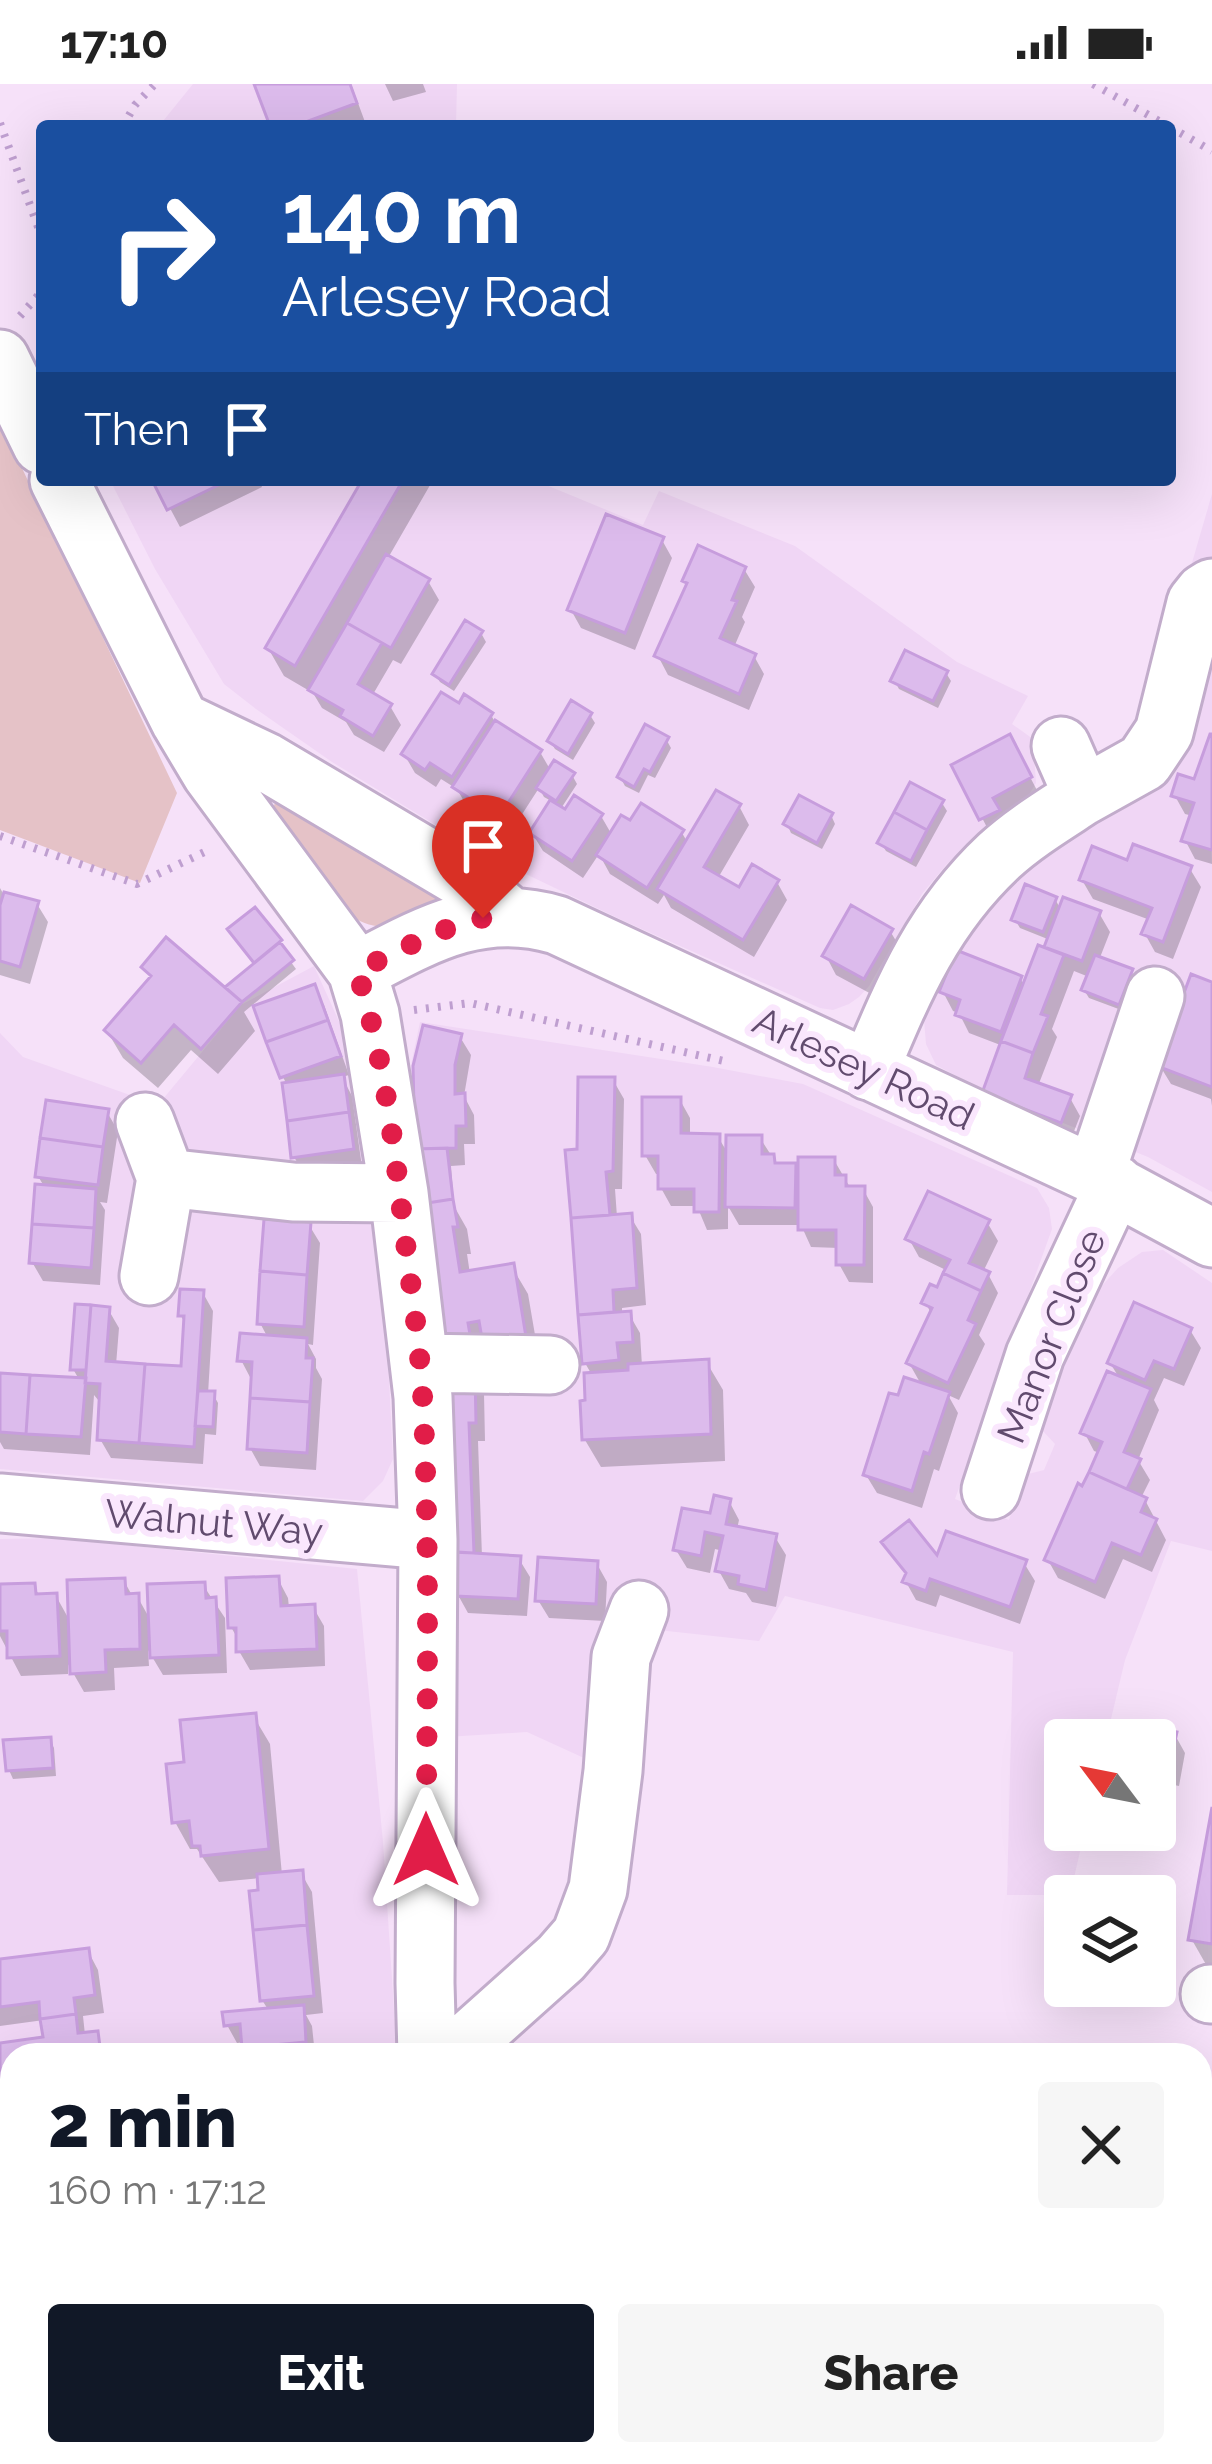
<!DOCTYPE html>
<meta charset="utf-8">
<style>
body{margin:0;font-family:Raleway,sans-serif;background:#f6f6f6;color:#222;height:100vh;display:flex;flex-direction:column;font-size:45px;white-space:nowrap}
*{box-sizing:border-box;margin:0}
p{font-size:39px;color:#767676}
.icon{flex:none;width:66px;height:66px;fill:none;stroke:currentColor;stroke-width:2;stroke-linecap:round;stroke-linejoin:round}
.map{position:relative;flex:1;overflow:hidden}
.panel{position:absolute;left:0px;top:1959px;width:1212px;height:423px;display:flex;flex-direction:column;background:#fff;border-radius:36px 36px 0 0;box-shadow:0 12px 48px #0002}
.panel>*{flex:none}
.hud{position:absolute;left:36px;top:36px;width:1140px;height:366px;border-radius:12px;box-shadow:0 12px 48px #0002;background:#1a4fa0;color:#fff;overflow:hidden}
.needle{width:78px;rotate:302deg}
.tools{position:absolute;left:1044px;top:1635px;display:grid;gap:24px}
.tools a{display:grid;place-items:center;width:132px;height:132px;border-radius:12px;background:#fff;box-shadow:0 12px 48px #0002;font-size:60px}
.pin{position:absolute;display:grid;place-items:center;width:102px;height:102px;color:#fff;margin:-123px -51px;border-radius:50% 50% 50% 0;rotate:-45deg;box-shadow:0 0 12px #0007}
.pin .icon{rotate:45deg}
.me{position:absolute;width:132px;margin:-66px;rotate:0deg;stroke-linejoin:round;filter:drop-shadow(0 0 9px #0008)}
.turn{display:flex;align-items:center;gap:42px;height:252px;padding:0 48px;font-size:54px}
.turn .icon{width:156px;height:156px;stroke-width:2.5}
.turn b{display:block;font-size:84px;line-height:102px}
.then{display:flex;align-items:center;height:114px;padding:0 48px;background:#0003;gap:24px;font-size:45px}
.round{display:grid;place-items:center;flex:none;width:126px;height:126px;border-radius:12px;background:#f6f6f6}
.summary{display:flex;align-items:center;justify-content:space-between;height:204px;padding:0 48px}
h1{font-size:72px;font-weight:800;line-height:90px;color:#111827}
.cta{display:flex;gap:24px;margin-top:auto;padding:24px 48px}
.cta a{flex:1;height:138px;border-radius:12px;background:#111827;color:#fff;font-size:48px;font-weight:800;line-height:138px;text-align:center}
.cta a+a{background:#f6f6f6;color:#222}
.status{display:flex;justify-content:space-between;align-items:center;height:84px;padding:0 60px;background:#fff;direction:ltr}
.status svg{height:33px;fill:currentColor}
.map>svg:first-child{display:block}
.residential{fill:#f0d6f5}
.green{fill:#e5c2c7}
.shadow{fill:#0003}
.building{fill:#dcbbec;stroke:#c79ddd;stroke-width:3}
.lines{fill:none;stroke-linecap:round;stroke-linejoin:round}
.minor-casing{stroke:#c2accb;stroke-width:63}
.path{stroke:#bf9fd0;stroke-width:8;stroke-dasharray:3 9;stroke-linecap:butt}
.minor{stroke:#fff;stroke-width:57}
.route{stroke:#e11d48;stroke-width:21;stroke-dasharray:0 37.8}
.labels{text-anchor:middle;stroke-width:12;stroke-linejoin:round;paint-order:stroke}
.street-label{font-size:39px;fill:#614b6e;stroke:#fae7fd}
</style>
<div class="status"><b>17:10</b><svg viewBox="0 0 49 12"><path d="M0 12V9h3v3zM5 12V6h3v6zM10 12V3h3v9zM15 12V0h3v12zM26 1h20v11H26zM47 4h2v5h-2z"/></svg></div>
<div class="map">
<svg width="1212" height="2380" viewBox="0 0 1212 2380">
<rect width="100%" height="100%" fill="#f6e1f9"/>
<path class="residential" d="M193,0H457L456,42H159Z
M110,396H534L643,441L659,407L795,462L957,578L1028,612L1012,640L1033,655L1036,699L1030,709L946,781L922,810L869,902L859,913L849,920L833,926L820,924L626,838L482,769L332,678L256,625L224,600L155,485Z
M1212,410V1108L1148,1073L984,1007L936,981L926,960L924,936L933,907L955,862L1005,799L1094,737L1154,708L1160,700L1182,513Z
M314,882L342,944L386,1236L393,1375L383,1397L363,1417L0,1385V949L23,973L158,1021L241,921Z
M420,938L713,983L803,1000L1037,1104L1049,1124L1052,1145L955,1415L1009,1436L1024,1391L1044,1386L1055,1360L1041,1345L1065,1277L1100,1204L1118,1184L1142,1168L1163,1166L1212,1199V1467L1171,1457L1125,1576L1106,1656H1065V1746H1085L1070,1811H1007L1013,1568L785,1512L759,1557L658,1546L595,1679L527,1648L446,1653L413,1064L411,981Z
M56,1454L357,1485L383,1758L397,1971H12V2370H427L428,2380H0V1455Z"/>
<path class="green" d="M0,338L177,709L140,799L0,746Z
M286,716L443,811C434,827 423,829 406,835C400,837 394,841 388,842C339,849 295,766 269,732L276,717Z"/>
<path class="shadow" d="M262,0H351L365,38L353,42H273Z
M385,0H423L426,8L393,17Z
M155,396H259L262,403L180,443Z
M362,396H433L388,474L428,497L439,516L401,580L393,576L372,612L390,622L401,641L384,668L354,651L346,638L322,624L313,609L284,592L268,564Z
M662,456L672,474L635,566L581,544L571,526Z
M744,485L755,503L742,533L745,538L734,563L754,572L764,590L749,626L668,591L658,572L689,502L685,497Z
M481,549L486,558L454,607L440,598L435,590Z
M946,589L951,597L938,624L899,605L894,596Z
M460,623L491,631L496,640L540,668L551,687L572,691L577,700L560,726L601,732L612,751L682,749L688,759L739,722L749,741L718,794L740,807L777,798L787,816L754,873L671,824L664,811L658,820L610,790L599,770L583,794L543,767L532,749L553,718L544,713L539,704L510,749L466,721L457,705L441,695L436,703L415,689L404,670Z
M590,631L595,639L573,676L555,665L550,657Z
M1211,653L1212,780L1195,775L1185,756L1193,732L1185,730L1175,712L1196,699Z
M666,655L671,664L655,694L648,691L639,709L625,702L620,693Z
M1019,672L1040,712L1001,733L1007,745L992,753L955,682Z
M942,719L947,727L916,783L886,767L881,759Z
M831,731L835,740L822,765L791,749L787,740Z
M1128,780L1190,785L1201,803L1173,875L1155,868L1145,850L1150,836L1093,815L1082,796Z
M0,804L4,811L37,820L48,838L30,900L0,891Z
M1055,815L1061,826L1099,829L1110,848L1099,876L1131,888L1136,896L1124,927L1089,914L1084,906L1089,893L1074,887L1052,945L1057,953L1038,1002L1070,1014L1080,1032L1071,1055L996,1027L1003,962L969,949L959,929L953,927L943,908L1020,894L1025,903L1050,856L1020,844L1015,836Z
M254,827L296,885L244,928L255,947L218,990L191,966L158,1004L123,974L107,947L152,896L145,883L235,915L229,904L257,881L236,854Z
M890,847L901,865L875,912L836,891L826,872Z
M1212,901V1022L1211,1015L1171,1000L1160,982Z
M313,903L324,921L349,991L342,993L352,1012L362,1083L305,1091L294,1073L287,1001L283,993Z
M460,953L471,971L464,1012L474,1031L475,1060H464L465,1081L451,1082L454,1122L467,1145L471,1170H467L470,1190L512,1183L528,1210L541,1286L472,1291L484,1310L485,1357H478L482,1473L519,1475L530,1493L527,1532L468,1529L458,1511L459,1477L453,1467L424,1120Z
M613,996L624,1015L622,1105H615L617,1133L630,1132L641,1150L646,1221L622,1224V1231L629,1230L640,1249L642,1282L707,1279L723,1306L725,1377L601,1383L585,1356L592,1291L585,1279L568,1069L580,1068Z
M680,1016L690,1034V1053H718L729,1071L760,1054L778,1082H794L801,1094L834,1076L851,1105H863L873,1123V1199L849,1198L839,1180V1164L811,1163L801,1141H739L728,1122V1145L707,1146L697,1122H671L661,1104V1090H656L645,1071Z
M107,1028L118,1047L107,1119L100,1118L105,1126L100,1201L43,1197L32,1178L45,1104L38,1092Z
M987,1138L998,1157L983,1188L988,1190L998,1209L979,1251L985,1260L959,1316L948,1311L958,1329L939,1387L934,1385L922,1424L877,1409L866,1391L900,1315L922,1302L909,1279L932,1231L925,1218L938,1207L948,1187L919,1173L909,1155Z
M309,1141L320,1159L313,1261L308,1260L316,1275V1284L322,1295L316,1386L260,1382L250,1364L251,1295L241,1276L268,1254L260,1239Z
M203,1209L213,1227L208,1310H213L218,1319L216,1351L205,1350L203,1380L111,1374L100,1355L102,1317H99L94,1311L90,1371L4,1365L0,1358V1292L80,1297L73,1285L108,1225L119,1244L116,1281L183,1285L186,1241L181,1232Z
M1190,1246L1201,1264L1184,1302L1164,1294L1154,1316L1159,1326L1138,1376L1150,1396L1141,1414L1145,1416L1166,1456L1152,1488L1123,1475L1105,1515L1058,1494L1048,1476L1100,1369L1094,1367L1084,1348L1120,1295L1110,1279Z
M729,1417L739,1436L737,1445L775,1453L786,1471L776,1523L752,1518L746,1509L729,1505L719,1487L723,1467L715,1465L710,1489L687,1484L676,1466Z
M885,1458L938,1477L1024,1479L1035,1497L1020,1540L940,1511L936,1523L916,1516L906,1498L908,1492Z
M597,1480L607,1498L605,1537L549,1534L538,1516Z
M278,1495L288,1514L289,1524L313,1523L324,1542L325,1582L250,1586L239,1567V1557L231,1543Z
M124,1497L133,1513L137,1512L151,1537L203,1501L225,1534L227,1589L163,1591L148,1566L149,1582L114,1584L115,1606L84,1608L68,1580V1590L21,1592L0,1552V1503L34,1502L40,1513L56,1512L71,1539Z
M254,1633L270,1660L282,1791L301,1789L312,1808L323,1929L306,1931L312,1942L315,1971H249L244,1958L237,1959L227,1941L269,1927L262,1916L260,1794L219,1798L197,1765H190L175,1738L188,1681Z
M1175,1651L1185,1669L1179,1702L1155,1697V1656H1115Z
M50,1656L54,1664L56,1692L13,1695L9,1686Z
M1212,1741V1891L1192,1856Z
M88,1867L98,1886L104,1929L83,1932L85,1951L96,1950L107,1971H12V2028L0,2007V1962L46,1956L44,1936L0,1942V1878Z
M12,2030V2146L0,2148V2032Z
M12,2168V2228L6,2229L0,2220V2169Z
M8,2254H12V2295L10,2291Z
M23,2370L28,2380H0V2371Z
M38,2370H132L131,2380H37Z
M269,2370H368L370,2380H272Z"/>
<path class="building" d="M254,0H350L357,19L295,42H270Z
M152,396H229L167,426Z
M362,396H403L295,582L265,564Z
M606,430L664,453L625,549L567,526Z
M698,461L746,483L732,516L737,517L720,554L756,570L739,610L654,572L687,499L682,497Z
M386,470L430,495L391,564L347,539Z
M465,536L483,547L449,601L432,590Z
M347,539L382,559L358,600L392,620L373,652L340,632L343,626L308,606Z
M905,566L948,587L933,617L890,597Z
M441,608L459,619L464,610L493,629L452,693L430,679L425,686L401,670Z
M571,616L592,629L568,670L547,657Z
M495,636L542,666L499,733L452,703Z
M645,640L669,653L650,688L644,685L634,703L617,693Z
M1010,650L1032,693L993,714L1000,726L979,736L951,681Z
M1210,650H1212V766L1181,757L1194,719L1171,712L1178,690L1194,695Z
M554,676L575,689L556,717L536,704Z
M910,698L944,716L927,746L894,728Z
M716,706L741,720L704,783L739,803L752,780L779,796L743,856L657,805Z
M574,711L603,730L572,777L529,749L550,716L565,725Z
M799,711L833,729L817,759L783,740Z
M641,719L684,746L647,804L596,771L621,731L630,736Z
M894,728L927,746L911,777L877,759Z
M1133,760L1192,782L1163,858L1141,850L1152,824L1079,796L1092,762L1127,776Z
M1025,800L1057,813L1043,848L1011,836Z
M4,808L39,817L20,883L0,877V821Z
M1063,813L1101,827L1082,877L1044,863Z
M851,821L893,845L864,895L822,872Z
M255,823L282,856L254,879L227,845Z
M166,853L242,918L201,965L174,941L141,979L104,946L151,892L141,883Z
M280,858L294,876L242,918L225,903Z
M1038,861L1064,871L1041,930L1048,932L1033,969L1001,957Z
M956,866L1022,892L1001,948L955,931L960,916L939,908Z
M1095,871L1133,885L1119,921L1081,906Z
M1191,890L1212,898V1003L1157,982Z
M315,900L328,936L266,958L253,922Z
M328,936L341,972L280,994L266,958Z
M423,941L462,950L455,981V1010L465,1009L466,1042H456V1064L415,1065L413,982Z
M1001,957L1033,969L1025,994L1072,1011L1061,1039L982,1009Z
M344,990L349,1028L287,1037L282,999Z
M578,993H615L613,1087L606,1088L610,1131L571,1134L565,1066L577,1065Z
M642,1013H681V1049L720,1050L719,1128H694V1105H658V1072H642Z
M46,1016L109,1025L103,1063L40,1054Z
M349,1028L354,1065L291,1074L287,1037Z
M726,1051H762V1070H774L775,1079H796L795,1124L725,1123Z
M40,1054L103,1063L98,1101L35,1093Z
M447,1064L453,1115L421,1120L415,1065Z
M798,1073H835V1091H846V1102H865L864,1181H836V1146H798Z
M35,1100L96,1105L94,1144L32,1140Z
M928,1107L990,1136L969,1179L990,1188L981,1207L943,1189L950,1176L905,1155Z
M453,1115L458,1143H453L460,1188L514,1179L527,1259L484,1266L479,1237L468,1239L472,1262L445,1266L421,1120Z
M632,1129L637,1204L613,1206L614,1228L578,1231L571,1134Z
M264,1135L311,1138L307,1191L260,1187Z
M32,1140L94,1144L91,1184L29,1179Z
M260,1187L307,1191L304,1243L257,1240Z
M943,1189L981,1207L968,1236L976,1240L948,1299L906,1279L932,1224L921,1219L930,1200L937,1203Z
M180,1205L204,1206L194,1363L139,1359L145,1280L181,1282L184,1232H178Z
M1134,1218L1192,1244L1174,1285L1154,1277L1145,1296L1107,1279Z
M75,1220L91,1221L86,1286H70Z
M91,1221L110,1223L106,1277L145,1280L139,1359L97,1356L100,1300L85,1299Z
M631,1227L633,1258L617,1259L619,1276L582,1280L578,1231Z
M240,1249L307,1254L306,1274H313L310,1318L250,1314L252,1278L237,1277Z
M709,1275L711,1350L582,1356L580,1317L585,1316L584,1289L628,1286V1280Z
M1107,1287L1151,1305L1124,1368L1141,1375L1127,1405L1089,1388L1102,1358L1080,1349Z
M0,1289L30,1291L26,1350L0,1348Z
M475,1289L476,1339H469L474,1469L450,1468L444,1290Z
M30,1291L86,1294L81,1353L26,1350Z
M904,1293L950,1308L929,1370L924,1368L912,1407L863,1391L889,1309L898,1311Z
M198,1307H215L213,1343L195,1342Z
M250,1314L310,1318L307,1369L247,1365Z
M1089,1388L1147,1414L1141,1428L1157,1435L1141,1471L1112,1459L1095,1498L1044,1476L1078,1399L1082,1402Z
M714,1411L731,1415L726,1440L777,1450L766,1506L738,1500L739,1492L715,1487L723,1452L705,1448L701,1472L673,1466L682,1424L710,1429Z
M909,1436L937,1471L946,1447L1027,1476L1010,1523L930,1495L926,1507L902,1498L906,1489L881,1458Z
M457,1468L521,1472L518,1515L455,1512Z
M538,1473L598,1477L596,1520L535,1517Z
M279,1492L281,1522L315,1520L317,1565L236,1568V1544H228L226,1494Z
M125,1494L126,1510L139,1509L140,1565L105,1566L106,1588L70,1590L67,1496Z
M205,1498L206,1514L216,1513L219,1571L150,1574L147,1500Z
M35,1499L36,1510L57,1509L60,1572L7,1574V1547H0V1500Z
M256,1629L269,1765L201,1772L200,1762H192L189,1737L172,1739L166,1680L184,1678L180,1636Z
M1115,1637L1177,1648L1169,1685L1155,1682V1656H1112Z
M51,1653L53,1684L6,1687L3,1656Z
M1212,1723V1860L1188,1856Z
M303,1786L307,1841L253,1846L249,1807L258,1806L257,1790Z
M307,1841L314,1912L260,1917L253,1846Z
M89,1864L95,1911L74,1914L76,1930L40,1935L39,1918L0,1923V1875Z
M304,1921L306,1958L242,1964L240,1940L224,1942L222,1928Z
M76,1930L78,1949L98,1947L101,1971H12V2005L0,2007V1959L43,1953L40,1935Z
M306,1958L308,1971H247L246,1964Z
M12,2027V2074L0,2075V2028Z
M12,2080V2127L0,2129V2082Z
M12,2164V2210L0,2211V2166Z
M35,2370H122L121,2380H34Z
M266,2370H347L348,2380H295V2373L267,2376Z"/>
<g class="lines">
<g class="minor-casing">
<path id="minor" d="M0,275L42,361
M59,396L180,637L211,689L357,887L370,930L399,1109L423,1313L428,1456L425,1899L427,1971
M180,637L266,678L470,799L509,832
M1061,662L1083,712L1144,678L1164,648L1196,519L1204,509L1212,504
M357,887C424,852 480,818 557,841L1095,1091L1212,1154
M869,987C904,904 932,835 999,772C1024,749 1054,731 1083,712
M145,1038L166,1094L149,1192
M1095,1091L1155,912
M166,1094L293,1108L399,1109
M419,1279L550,1281
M991,1406L1035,1271L1115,1100
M0,1419L428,1456
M1210,1910H1212
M443,1971L465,1960L561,1874L581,1851L598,1805L613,1687L621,1573L639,1526
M466,2370L467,2380"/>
</g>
<path class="path" d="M1093,0L1168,42
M0,39L42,154
M123,42L135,21L155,0
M1170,43L1212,67
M20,232L42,207
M0,752L137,800L211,765
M414,926L470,919L728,978"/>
<use href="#minor" class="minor"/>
</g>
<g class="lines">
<path class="route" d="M426,1766C427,1617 430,1468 423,1319C420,1259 410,1198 403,1138C393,1054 383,968 357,887L437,848L483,834"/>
</g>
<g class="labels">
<g class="street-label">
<text transform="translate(864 984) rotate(25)" y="14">Arlesey Road</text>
<text transform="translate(1051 1252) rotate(-68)" y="14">Manor Close</text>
<text transform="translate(214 1438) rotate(5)" y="14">Walnut Way</text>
</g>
</g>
</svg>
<div class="tools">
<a><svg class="needle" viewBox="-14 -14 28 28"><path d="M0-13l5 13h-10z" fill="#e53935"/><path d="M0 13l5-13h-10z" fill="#767676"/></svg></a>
<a><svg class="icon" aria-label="layers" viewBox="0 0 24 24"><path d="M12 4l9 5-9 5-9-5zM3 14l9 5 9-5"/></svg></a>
</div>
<div class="pin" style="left:483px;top:834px;background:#d93025"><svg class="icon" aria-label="arrive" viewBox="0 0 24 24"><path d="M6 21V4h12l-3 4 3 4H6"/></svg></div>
<svg class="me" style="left:426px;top:1766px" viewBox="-20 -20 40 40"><path d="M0-17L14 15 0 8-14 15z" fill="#e11d48" stroke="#fff" stroke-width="4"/></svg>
<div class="hud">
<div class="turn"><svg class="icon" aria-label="right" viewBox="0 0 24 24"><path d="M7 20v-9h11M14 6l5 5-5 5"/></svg><div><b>140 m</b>Arlesey Road</div></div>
<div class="then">Then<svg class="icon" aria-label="arrive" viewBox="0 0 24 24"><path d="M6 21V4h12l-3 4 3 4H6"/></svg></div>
</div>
<section class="panel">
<div class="summary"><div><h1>2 min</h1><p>160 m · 17:12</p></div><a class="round"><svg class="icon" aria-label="close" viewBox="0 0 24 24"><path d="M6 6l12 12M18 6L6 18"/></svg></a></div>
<div class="cta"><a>Exit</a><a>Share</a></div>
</section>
</div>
